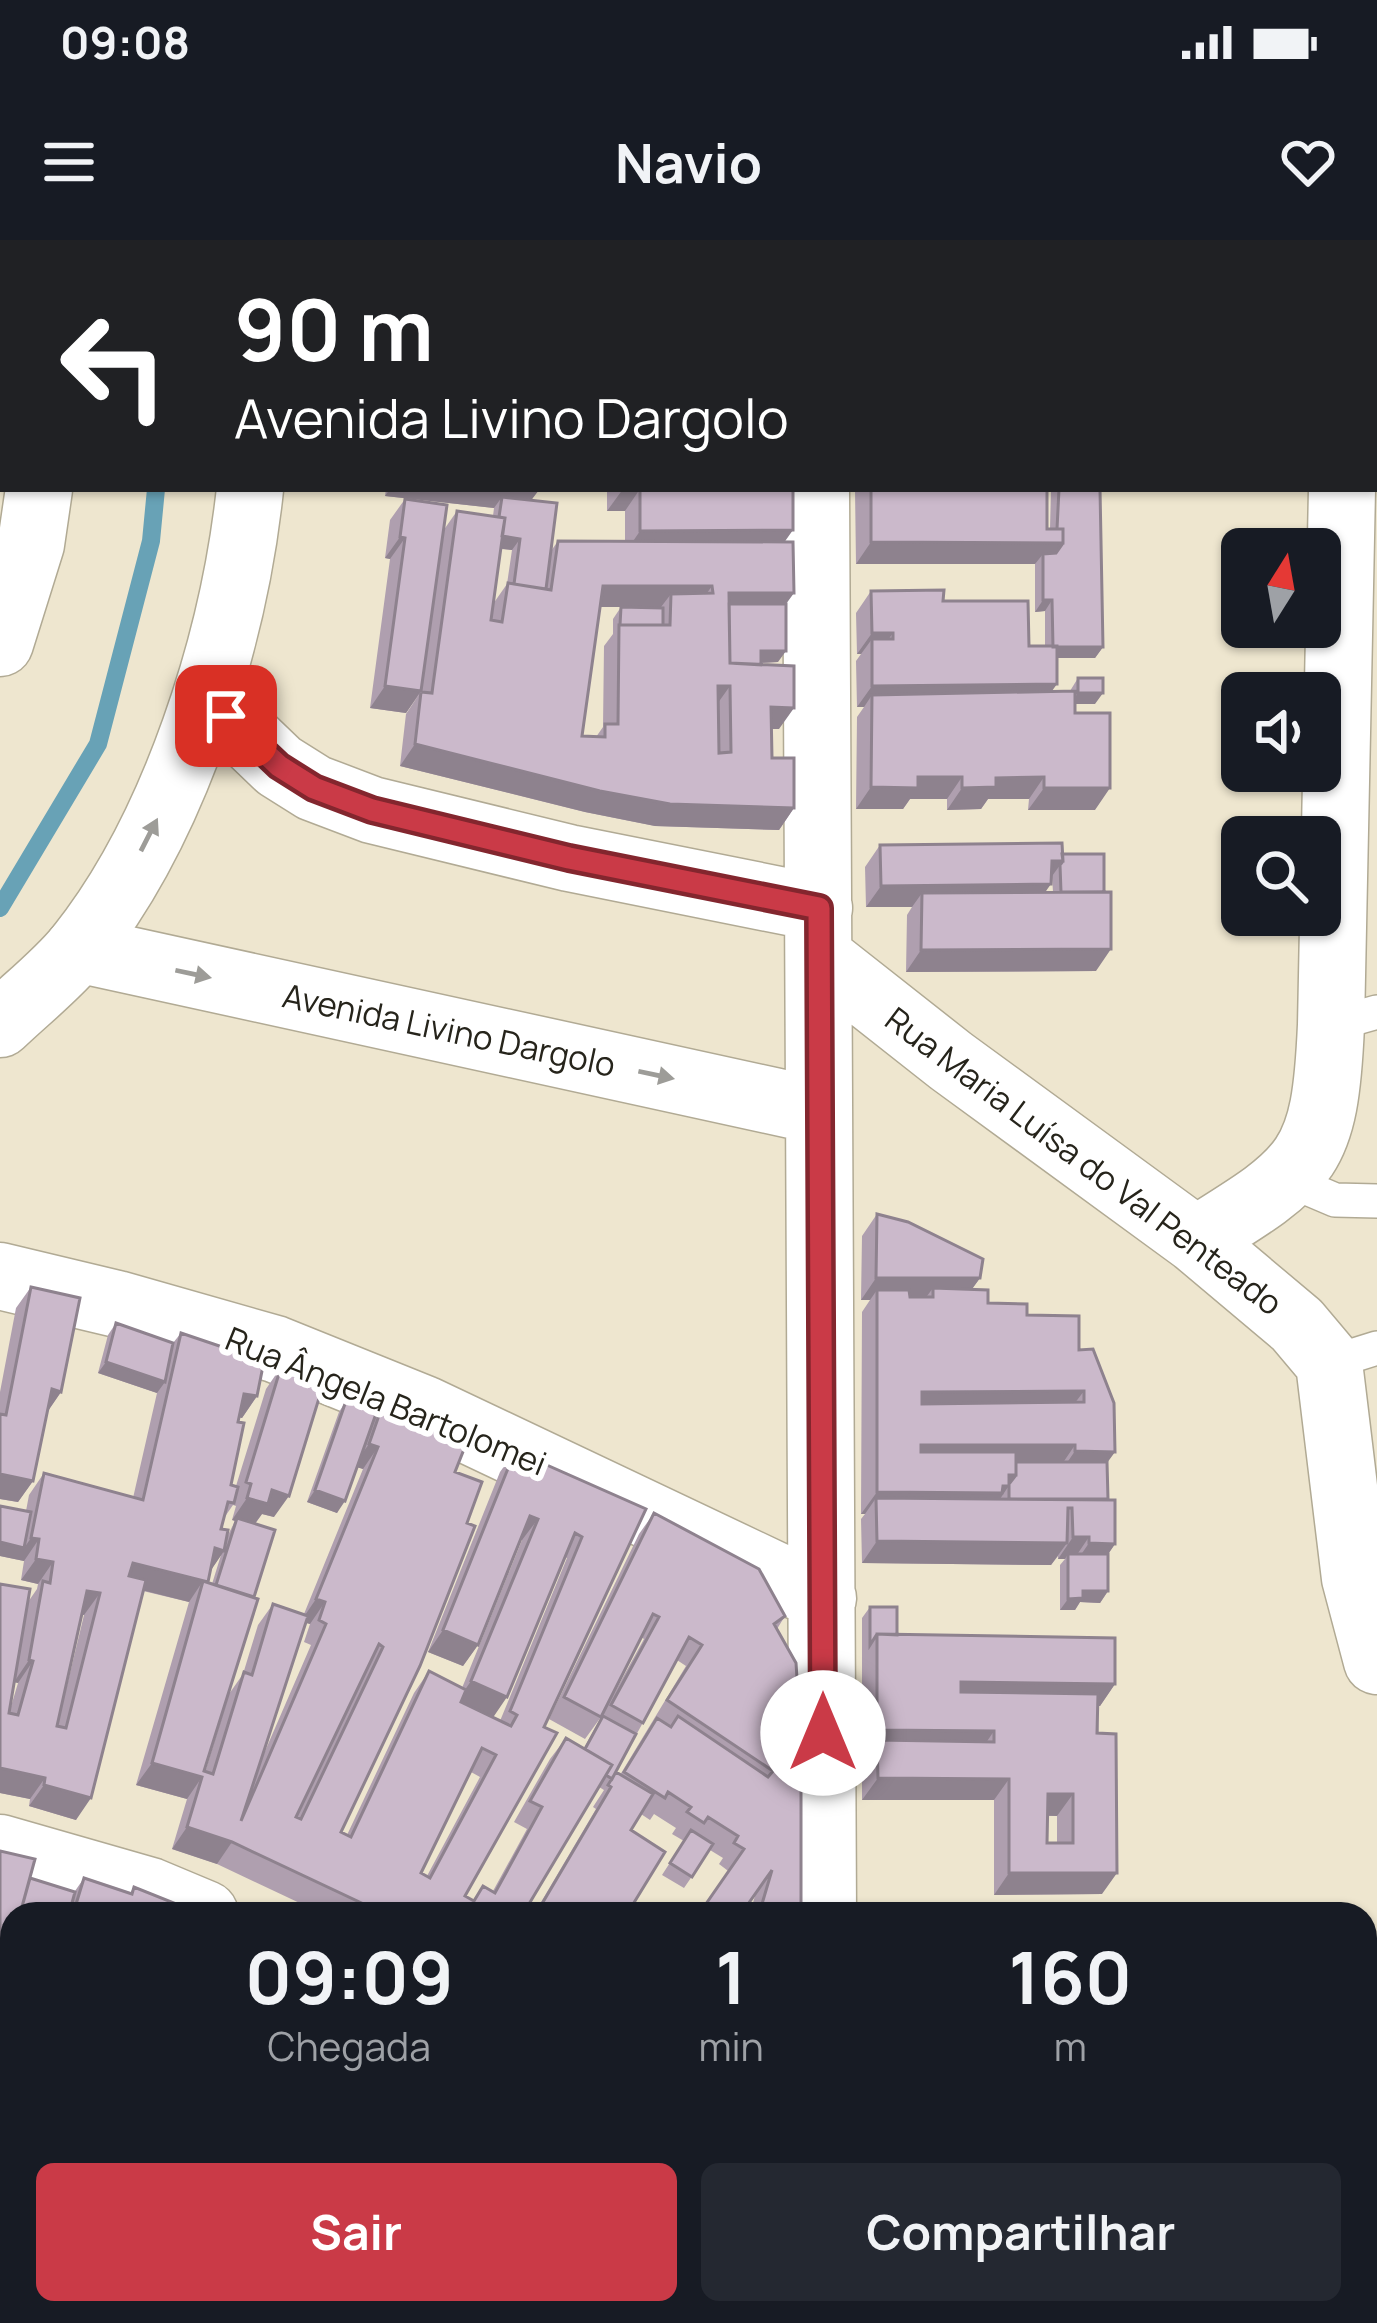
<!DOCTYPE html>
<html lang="pt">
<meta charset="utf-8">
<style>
body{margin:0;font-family:Manrope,sans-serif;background:#242831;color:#f1f3f6;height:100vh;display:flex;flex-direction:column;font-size:45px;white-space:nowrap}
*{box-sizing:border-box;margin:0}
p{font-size:39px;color:#9ea1a6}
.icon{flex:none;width:66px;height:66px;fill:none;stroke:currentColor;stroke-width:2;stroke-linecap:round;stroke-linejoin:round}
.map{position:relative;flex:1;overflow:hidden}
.drawer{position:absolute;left:0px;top:1662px;width:1377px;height:423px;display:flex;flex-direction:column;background:#171b24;border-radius:36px 36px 0 0;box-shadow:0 3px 9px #0004}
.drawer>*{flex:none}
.guide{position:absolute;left:0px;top:0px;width:1377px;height:252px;box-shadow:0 3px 9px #0004;background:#202124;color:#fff;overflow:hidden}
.needle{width:78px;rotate:11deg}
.buttons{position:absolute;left:1221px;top:288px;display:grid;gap:24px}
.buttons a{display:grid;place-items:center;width:120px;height:120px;border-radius:18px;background:#171b24;box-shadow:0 3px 9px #0004;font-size:60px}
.pin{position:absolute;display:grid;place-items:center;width:102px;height:102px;color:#fff;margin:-51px;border-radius:24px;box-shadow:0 6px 18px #0006}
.me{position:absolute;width:132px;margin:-66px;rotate:0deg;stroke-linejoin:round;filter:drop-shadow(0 0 9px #0008)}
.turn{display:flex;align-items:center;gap:42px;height:252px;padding:0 36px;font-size:54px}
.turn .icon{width:156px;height:156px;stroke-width:2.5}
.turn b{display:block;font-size:84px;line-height:102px}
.eta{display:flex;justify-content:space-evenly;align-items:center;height:204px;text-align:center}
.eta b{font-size:72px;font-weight:700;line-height:84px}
.cta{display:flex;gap:24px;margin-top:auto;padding:24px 36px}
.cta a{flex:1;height:138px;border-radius:18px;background:#ca3a47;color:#fff;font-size:48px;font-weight:700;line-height:138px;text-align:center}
.cta a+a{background:#242831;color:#f1f3f6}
.status{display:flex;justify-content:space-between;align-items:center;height:84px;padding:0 60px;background:#171b24;direction:ltr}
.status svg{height:33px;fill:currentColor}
header{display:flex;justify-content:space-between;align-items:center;height:156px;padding:0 36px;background:#171b24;font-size:54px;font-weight:700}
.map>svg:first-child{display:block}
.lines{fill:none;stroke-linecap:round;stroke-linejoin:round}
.stream{stroke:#68a2b6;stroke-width:18}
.lane-casing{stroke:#b1aa94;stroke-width:36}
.street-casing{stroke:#b1aa94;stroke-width:69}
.secondary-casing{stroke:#b1aa94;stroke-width:69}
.lane{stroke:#fff;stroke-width:33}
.street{stroke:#fff;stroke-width:66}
.secondary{stroke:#fff;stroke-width:66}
.wall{fill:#af9faf;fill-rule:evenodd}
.shaded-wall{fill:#8e828e}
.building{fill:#cbb9cb;stroke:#8e828e;stroke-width:3;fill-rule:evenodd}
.oneway{fill:#9d9c98}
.route-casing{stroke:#83262e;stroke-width:30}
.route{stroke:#ca3a47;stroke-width:21}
.labels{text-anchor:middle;stroke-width:12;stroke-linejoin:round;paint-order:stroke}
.street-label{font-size:33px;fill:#26241b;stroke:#fff}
</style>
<div class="status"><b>09:08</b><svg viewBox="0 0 49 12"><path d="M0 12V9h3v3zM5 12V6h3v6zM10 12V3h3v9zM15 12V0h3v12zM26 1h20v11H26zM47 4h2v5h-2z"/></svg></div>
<header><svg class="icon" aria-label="menu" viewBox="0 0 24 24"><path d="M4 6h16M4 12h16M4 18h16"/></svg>Navio<svg class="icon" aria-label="heart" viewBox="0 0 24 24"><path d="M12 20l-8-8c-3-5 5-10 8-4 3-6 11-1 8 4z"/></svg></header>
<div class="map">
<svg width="1377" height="2083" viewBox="0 0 1377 2083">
<rect width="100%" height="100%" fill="#eee6cf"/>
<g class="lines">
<path class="stream" d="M167,0V3
M0,668L98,504L151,301L156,249"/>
<g class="lane-casing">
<path id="lane" d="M1331,785L1377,772
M1288,940L1335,960L1377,961
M1329,1123L1377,1108"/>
</g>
<g class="street-casing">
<path id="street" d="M813,0V3
M1344,3V0
M1374,133L1377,131
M816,249L823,1674
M207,457L279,526L314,548L372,570L569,618L819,668
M78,709L819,871
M819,717L951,821L1196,1000L1297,1085L1329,1123L1355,1338L1377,1421
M1196,1000C1309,930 1325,921 1331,785L1342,249
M0,1036L117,1064L275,1109L424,1169L823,1358
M0,1608L150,1651L205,1674
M824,2073V2083"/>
</g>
<g class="secondary-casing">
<path id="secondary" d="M54,0L55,3
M268,3V0
M0,403L31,304L39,249
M0,784C26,759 57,735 79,708C175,588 234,400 250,249"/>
</g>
<use href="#lane" class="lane"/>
<use href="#street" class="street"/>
<use href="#secondary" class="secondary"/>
</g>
<path class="wall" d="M386,249H539L531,260L551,311L558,301H625V271H607V249H793L785,302L786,364L778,422L761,423L779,489H772V518L794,568L779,590L655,586L585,572L400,526L406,474L420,453L406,473L370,468L390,319L385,318L390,280L405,259L443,291L457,271L493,276L494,268L385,256ZM501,309L512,310L507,344L493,364ZM600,367H621L613,379V394L604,406L603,487L596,497L582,496Z
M855,249H1047V289H1050L1051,249H1100L1103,407L1095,418H1057L1051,452L1070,451L1078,438L1095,464H1075V473L1095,570H1028L1029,559H988L981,569L947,570V559H910L903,569H856L857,477L864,467H857L856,421L861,414H857L856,373L871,351L943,361L1029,406H1045V371L1035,372V324H856Z
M880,605L1062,614L1096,731L906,732L907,675L912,667H866L865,627ZM1052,636L1053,652L1045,653Z
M877,974L980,1038L972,1049L988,1063L1027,1075L1079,1110L1107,1222L1108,1259L1115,1304L1108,1314V1351L1100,1363L1080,1362L1075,1370H1060V1325L1065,1319H1058V1316L1051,1325L862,1323L861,1279L865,1274H861L862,1072L870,1060H861L862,996Z
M31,1047L61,1152L47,1172L33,1241L18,1262L0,1259V1152L16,1068Z
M116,1083L173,1103L181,1093L257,1156L242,1178L239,1177L231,1245L236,1246L266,1149L281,1127L274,1277L262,1274L255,1284L204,1531L205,1532L229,1454L243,1434L258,1385L273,1364L304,1374L363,1229L357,1227L337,1273L307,1262L339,1172L346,1161L377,1171L384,1161L455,1232L341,1592L347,1595L414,1453L429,1431L462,1448L522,1300H521L478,1405L463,1426L428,1412L500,1232L515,1211L646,1269L465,1656L473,1660L483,1646L493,1651L527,1589L514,1582L550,1519L566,1498L584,1508L644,1399L641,1397L601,1477L585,1499L549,1479L639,1294L654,1273L785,1376L777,1389L801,1674H750L756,1652L719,1624L723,1618L710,1610L684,1648L662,1635L684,1601L672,1594L676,1588L654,1574L650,1580L641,1574L631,1590L627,1674H534L596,1569L593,1567L604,1550L599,1547L523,1674H323L217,1624L172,1609L187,1559L136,1545L189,1362L143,1351L76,1580L29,1566L30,1559L0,1553V1344L28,1362L37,1349L38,1344L21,1340L24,1321L0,1316V1266L26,1271L29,1255L44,1233L133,1258L157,1153L98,1133L108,1095ZM233,1265L236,1266L232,1280L235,1281L227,1297L221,1289L224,1278ZM221,1315L212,1344L208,1343L211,1330ZM565,1317L567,1318L500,1481L493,1477ZM82,1375H84L64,1458ZM306,1383L310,1384L304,1402L311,1405L259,1525ZM677,1420L686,1426L620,1535L616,1532ZM14,1442L18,1443L9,1473ZM471,1532L480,1537L427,1636L421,1633Z
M870,1367L897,1395L1115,1444L1100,1466H1098L1102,1654L994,1655V1560H862V1522L869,1511H862V1378ZM1048,1576H1057V1603H1047Z
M0,1611L30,1638L75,1651L84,1638L130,1653L134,1647L175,1674H12L2,1715Z
M12,1855V1890L2,1887Z
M12,1961V2073L0,2083V1997Z
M334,2073H440L448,2079L452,2073H500L493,2083H327Z
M872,2073H1118V2083H868Z"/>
<path class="shaded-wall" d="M560,0H590L588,3H558Z
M390,249L539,250L523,271L502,257L494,268L385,256Z
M623,249H640L625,271H607Z
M793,290L778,311L625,313L640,291Z
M496,295L520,299L512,310L488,307Z
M400,297L405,298L390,319L385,318Z
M871,302L1063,303L1048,325L1043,314L1035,324H856Z
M603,346H712L697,367L671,354L661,367H588Z
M729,353H794L778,375L722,364Z
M1043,360H1052L1045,371L1035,372Z
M872,393H893L878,414L872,399L861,414H857Z
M1053,407H1103L1095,418H1045Z
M761,411H786L778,422L753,423Z
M1057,444L1042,465L872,455L864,467H857L872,446Z
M385,446L421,451L406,473L370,468Z
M718,446H730L715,467Z
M1078,453H1103L1095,464H1070Z
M771,467L794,468L779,489H756Z
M415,504L794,568L779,590L655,586L585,572L400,526Z
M918,537H962L947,559H910L903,569H856L871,547Z
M1044,537L1029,559H988L981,569L947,570L962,548L996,538Z
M1044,548H1110L1095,570H1028Z
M1052,621H1063L1047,643Z
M1051,644L1036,665L922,653L912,667H866L881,646Z
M1111,709L1096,731L906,732L921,710Z
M876,1038H980L964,1060L933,1057V1048L924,1060L877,1050L870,1060H861Z
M106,1122L165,1142L157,1153L98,1133Z
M52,1149L61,1152L46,1174Z
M1084,1151L1068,1172L907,1174L922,1152Z
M244,1154L257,1156L242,1178L229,1175Z
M369,1204L378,1207L363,1229L353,1226Z
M921,1205H1075L1060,1227H906Z
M1075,1211L1115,1212L1099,1234L1060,1233Z
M0,1234L33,1241L18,1262L0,1259Z
M1009,1235H1016L994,1268L876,1258L865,1274H861L877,1252Z
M272,1250L289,1256L274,1277L262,1274L253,1286L232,1280L247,1258Z
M315,1250L345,1261L337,1273L307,1262Z
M530,1276L538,1279L522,1300L515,1298Z
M1073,1297H1089L1074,1319L1068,1314L1065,1319H1058Z
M31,1298L39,1299L24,1321L0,1316V1302L24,1308Z
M877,1301L1067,1303L1051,1325L862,1323Z
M1089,1303L1115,1304L1100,1326L1074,1325Z
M215,1308L224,1311L209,1333Z
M36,1319L53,1322L38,1344L21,1340Z
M133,1323L203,1341L189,1362L118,1344Z
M87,1351L100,1353L84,1375L72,1373Z
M1083,1351H1108L1100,1363L1080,1362L1075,1370H1060L1068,1359Z
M316,1359L325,1362L310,1384L301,1381Z
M443,1390L478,1405L463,1426L428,1412Z
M29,1420L33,1421L18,1443L14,1442Z
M471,1441L507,1457L492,1479L456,1463Z
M961,1442L1115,1444L1100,1466L945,1464Z
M877,1490L994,1491L979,1513L877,1500L869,1511H862Z
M152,1523L202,1537L187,1559L136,1545Z
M0,1528L45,1538L30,1559L0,1553Z
M878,1538L1009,1539L994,1560H862Z
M44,1545L91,1558L76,1580L29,1566Z
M1048,1554H1073L1057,1576L1033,1575Z
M187,1587L232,1602L217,1624L172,1609Z
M1009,1633H1117L1102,1654L994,1655Z
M12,1874V1890L2,1887Z"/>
<path class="building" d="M0,0H18V3H3V57H0L3,102V217L0,230Z
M594,0H791V3H594Z
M1058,0H1096V3H1058Z
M625,249H793V290L640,291V249Z
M871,249H1047V289H1063V303L871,302Z
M1059,249H1100L1103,407H1053L1052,360H1043V314L1056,313L1063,303V289H1057Z
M502,257L557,263L546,349L514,344L520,299L502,296L505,278L499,277Z
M405,259L447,265L421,451L385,446L405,298L400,297Z
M457,271L505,278L491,380L502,382L508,343L551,350L558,301L793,302L794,353H729L730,423L794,426V468L771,467L772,518H794V568L670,564L600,551L415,504L421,452L432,453L433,445ZM603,346H712L713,353L671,354L670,385H619L618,484H605V497L582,496ZM718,446H730L731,512L719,513Z
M944,350L943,361H1028L1029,406H1057V444L872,446V399H893V393H872L871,351Z
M729,364H786V411H761V425L730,423Z
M621,367L663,368V385H620Z
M1078,438H1103V453H1078Z
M1075,451V473H1110V548H1044V537L996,538V547L962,548V537H918V548L871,547L872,455Z
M1062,603L1063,621H1052L1051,644L881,646L880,605Z
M1062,614H1104V652H1061L1060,625L1063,621Z
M1111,652V709L921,710L922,653Z
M877,974L908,982L983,1019L980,1038H876Z
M31,1047L80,1058L61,1152L52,1149L33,1241L0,1234V1174L6,1175Z
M933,1048L988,1050V1063L1027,1064V1075L1079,1076V1110L1093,1109L1114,1163L1115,1212L1075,1211V1205H921V1212H1016V1235H1009V1246H1003L1002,1253L877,1252V1050H909L910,1057H933ZM1084,1151V1162L922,1164V1152Z
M116,1083L173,1103L165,1142L106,1122Z
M181,1093L264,1121L257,1156L244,1154L238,1182L244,1183L231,1245L238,1247L234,1263L228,1262L221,1289L228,1290L224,1311L215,1308L208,1342L133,1323L129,1336L146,1340L91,1558L44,1545L45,1538L0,1528V1344L30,1349L9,1473L18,1475L33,1421L29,1420L43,1341L50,1343L53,1322L36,1319L39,1299L31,1298L44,1233L143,1260ZM87,1351L100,1353L66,1488L57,1486Z
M281,1127L324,1142L289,1256L272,1250L268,1264L247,1258L251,1244L246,1242Z
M346,1161L377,1171L345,1261L315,1250Z
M384,1161L470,1194L455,1232L482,1242L467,1283L475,1286L420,1426L341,1592L351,1597L429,1431L466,1450L461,1462L511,1486L517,1475L510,1471L582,1297L575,1293L507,1457L471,1441L538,1279L530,1276L478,1405L443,1390L515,1211L646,1269L544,1487L557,1493L465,1656L474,1661L483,1646L495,1653L542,1567L530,1561L566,1498L612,1525L523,1674H385L232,1602L187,1587L202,1537L152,1523L203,1341L258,1359L204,1531L213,1534L244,1432L252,1435L273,1364L308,1376L241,1581L326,1384L319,1380L325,1362L316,1359L378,1207L369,1204ZM379,1404L383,1407L301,1579L296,1577ZM482,1508L496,1515L430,1638L421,1633Z
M1016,1222H1107L1108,1259H1009V1244L1016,1235Z
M876,1258L1115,1260V1304L1089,1303V1297H1073L1072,1268H1068L1067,1303L877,1301Z
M0,1266L31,1272L24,1308L0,1302Z
M654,1273L759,1329L785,1376L774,1384L796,1423L801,1499V1674H759L772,1630L741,1674H699L744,1609L734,1603L738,1596L708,1577L704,1583L687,1572L691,1567L668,1552L665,1558L624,1532L657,1478L671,1487L678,1476L768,1537L773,1531L667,1460L702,1405L689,1397L643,1483L611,1465L659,1377L653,1374L601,1477L564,1457Z
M237,1278L275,1290L254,1357L216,1345Z
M1068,1314H1108V1351H1083V1358L1068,1359Z
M870,1367H897V1395L877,1394L870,1405Z
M877,1394L1115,1398V1444L961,1442V1452L1098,1454L1097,1493L1116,1494L1117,1633H1009V1539L878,1538L877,1500L994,1502V1491L877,1490ZM1048,1554H1073V1603H1047Z
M603,1476L636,1494L612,1539L606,1535L612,1525L585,1509Z
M616,1532L653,1554L631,1590L665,1612L627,1674H536L611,1547L608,1545Z
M691,1590L713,1604L692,1637L670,1623Z
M0,1611L35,1619L20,1674H12V1700L11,1703L6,1701L0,1725Z
M30,1638L75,1652L69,1674H20Z
M84,1638L132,1654L134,1647L179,1665L175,1674H73Z
M183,1667L199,1674H181Z
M12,1985V2073H86L82,2083H0V2021Z
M98,2073H200L195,2083H93Z
M213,2073H310L304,2083H207Z
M335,2073H393L390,2077L400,2083H328Z
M397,2073H440L448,2079L452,2073H486L479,2083H412Z
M507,2073H558L550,2083H499Z
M565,2073H617L609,2083H556Z
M628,2073H797L801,2083H619Z
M883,2073H1118V2083H884Z"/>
<defs><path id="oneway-solid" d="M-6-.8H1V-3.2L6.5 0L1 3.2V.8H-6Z" transform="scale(3)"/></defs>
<g class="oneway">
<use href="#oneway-solid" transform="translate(149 595) rotate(-63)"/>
<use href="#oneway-solid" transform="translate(193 734) rotate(12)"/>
<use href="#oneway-solid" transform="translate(656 835) rotate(12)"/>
</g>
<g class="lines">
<g class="route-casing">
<path id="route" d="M226,476L279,526L314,548L372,570L569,618L819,668L823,1493"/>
</g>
<use href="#route" class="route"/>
</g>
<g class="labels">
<g class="street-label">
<text transform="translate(449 790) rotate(12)" y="12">Avenida Livino Dargolo</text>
<text transform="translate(1084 921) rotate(37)" y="12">Rua Maria Luísa do Val Penteado</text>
<text transform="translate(386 1161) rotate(22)" y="12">Rua Ângela Bartolomei</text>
</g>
</g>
</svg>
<div class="buttons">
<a><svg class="needle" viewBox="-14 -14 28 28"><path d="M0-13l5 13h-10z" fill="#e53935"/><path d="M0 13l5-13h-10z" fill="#9ea1a6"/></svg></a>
<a><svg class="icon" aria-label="sound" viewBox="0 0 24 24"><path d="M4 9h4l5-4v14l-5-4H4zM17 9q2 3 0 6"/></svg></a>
<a><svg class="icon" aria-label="search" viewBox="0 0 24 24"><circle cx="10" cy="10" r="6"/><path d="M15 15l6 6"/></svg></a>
</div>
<div class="pin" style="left:226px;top:476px;background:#d93025"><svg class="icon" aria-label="arrive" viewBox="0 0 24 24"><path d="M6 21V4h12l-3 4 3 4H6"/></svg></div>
<svg class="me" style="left:823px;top:1493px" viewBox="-20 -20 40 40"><circle r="19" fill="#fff"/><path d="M0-13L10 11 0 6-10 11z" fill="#ca3a47"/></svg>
<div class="guide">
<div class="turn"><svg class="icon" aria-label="left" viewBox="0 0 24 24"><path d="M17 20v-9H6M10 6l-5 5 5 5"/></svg><div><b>90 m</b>Avenida Livino Dargolo</div></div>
</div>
<section class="drawer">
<div class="eta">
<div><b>09:09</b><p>Chegada</p></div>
<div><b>1</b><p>min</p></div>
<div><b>160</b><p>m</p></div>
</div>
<div class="cta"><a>Sair</a><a>Compartilhar</a></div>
</section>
</div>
